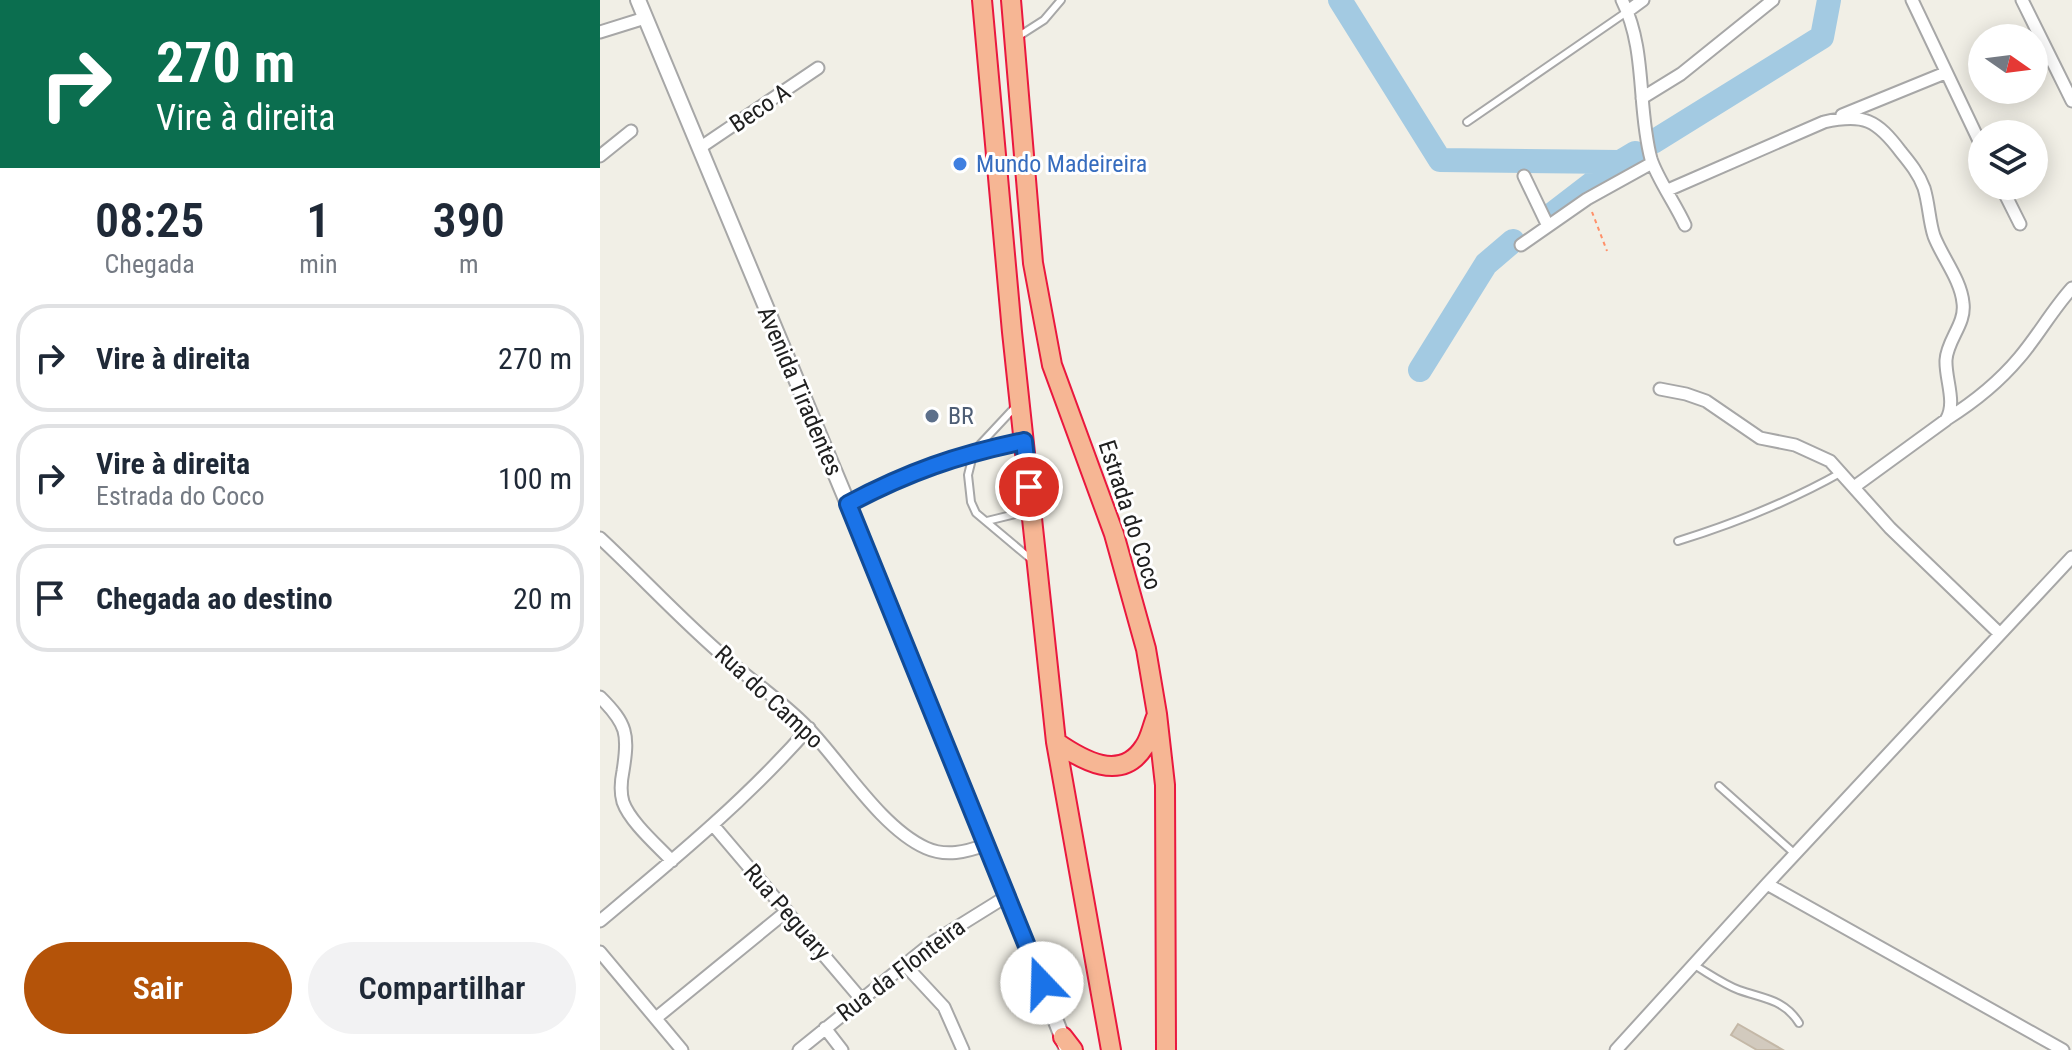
<!DOCTYPE html>
<html lang="pt">
<meta charset="utf-8">
<style>
body{margin:0;font-family:"Roboto Condensed",sans-serif;background:#f2f2f3;color:#1f2937;height:100vh;display:flex;flex-direction:column;font-size:30px;white-space:nowrap}
*{box-sizing:border-box;margin:0}
p{font-size:26px;color:#747a83}
.icon{flex:none;width:44px;height:44px;fill:none;stroke:currentColor;stroke-width:2;stroke-linecap:round;stroke-linejoin:round}
.map{position:relative;flex:1;overflow:hidden}
.drawer{display:flex;flex-direction:column;background:#fff;width:600px}
.drawer>*{flex:none}
.guide{background:#0b6e4f;color:#fff;overflow:hidden}
.needle{width:52px;rotate:104deg}
.buttons{position:absolute;left:1368px;top:24px;display:grid;gap:16px}
.buttons a{display:grid;place-items:center;width:80px;height:80px;border-radius:50%;background:#fff;box-shadow:0 4px 20px #0003;font-size:40px}
.pin{position:absolute;display:grid;place-items:center;width:68px;height:68px;color:#fff;margin:-34px;border:4px solid #fff;border-radius:50%;box-shadow:0 2px 8px #0007}
.me{position:absolute;width:88px;margin:-44px;rotate:339deg;stroke-linejoin:round;filter:drop-shadow(0 0 6px #0008)}
.turn{display:flex;align-items:center;gap:28px;height:168px;padding:0 24px;font-size:36px}
.turn .icon{width:104px;height:104px;stroke-width:2.5}
.turn b{display:block;font-size:56px;line-height:68px}
.eta{display:flex;justify-content:space-evenly;align-items:center;height:136px;text-align:center}
.eta b{font-size:48px;font-weight:600;line-height:56px}
.primary-button{display:flex;gap:16px;margin-top:auto;padding:16px 24px}
.primary-button a{flex:1;height:92px;border-radius:48px;background:#b45309;color:#fff;font-size:32px;font-weight:600;line-height:92px;text-align:center}
.primary-button a+a{background:#f2f2f3;color:#1f2937}
ul{padding:0;list-style:none}
li{display:flex;align-items:center;gap:24px;height:108px;margin:0 16px 12px;padding:0 8px;border:4px solid #e0e1e3;border-radius:32px}
li div{flex:1}
li b{display:block;font-size:30px}
li em{font-style:normal}
main{display:flex;flex:1;min-height:0}
.map>svg:first-child{display:block}
.lines{fill:none;stroke-linecap:round;stroke-linejoin:round}
.river{stroke:#a3cae2;stroke-width:24}
.building{fill:#d2cabe;stroke:#c4b8a7;stroke-width:2}
.service-casing{stroke:#a7a7a7;stroke-width:10}
.minor-casing{stroke:#a7a7a7;stroke-width:15}
.tertiary-casing{stroke:#a7a7a7;stroke-width:18}
.trunk-casing{stroke:#ea183e;stroke-width:22}
.path{stroke:#ff9069;stroke-width:2;stroke-dasharray:4 4;stroke-linecap:butt}
.service{stroke:#fff;stroke-width:6}
.minor{stroke:#fff;stroke-width:11}
.tertiary{stroke:#fff;stroke-width:14}
.trunk{stroke:#f6b694;stroke-width:18}
.route-casing{stroke:#114b97;stroke-width:20}
.route{stroke:#1a73e8;stroke-width:14}
.shop-dot{fill:#3f7fe0;stroke:#fff;stroke-width:3}
.service-dot{fill:#5c6f8a;stroke:#fff;stroke-width:3}
.labels{text-anchor:middle;stroke-width:6;stroke-linejoin:round;paint-order:stroke}
.street-label{font-size:24px;fill:#202020;stroke:#fff}
.shop-label{font-size:24px;fill:#366cbe;stroke:#fff;text-anchor:start}
.service-label{font-size:24px;fill:#4e5e75;stroke:#fff;text-anchor:start}
</style>
<main>
<section class="drawer">
<div class="guide">
<div class="turn"><svg class="icon" aria-label="right" viewBox="0 0 24 24"><path d="M7 20v-9h11M14 6l5 5-5 5"/></svg><div><b>270 m</b>Vire à direita</div></div>
</div>
<div class="eta">
<div><b>08:25</b><p>Chegada</p></div>
<div><b>1</b><p>min</p></div>
<div><b>390</b><p>m</p></div>
</div>
<ul>
<li><svg class="icon" aria-label="right" viewBox="0 0 24 24"><path d="M7 20v-9h11M14 6l5 5-5 5"/></svg><div><b>Vire à direita</b></div><em>270 m</em></li>
<li><svg class="icon" aria-label="right" viewBox="0 0 24 24"><path d="M7 20v-9h11M14 6l5 5-5 5"/></svg><div><b>Vire à direita</b><p>Estrada do Coco</p></div><em>100 m</em></li>
<li><svg class="icon" aria-label="arrive" viewBox="0 0 24 24"><path d="M6 21V4h12l-3 4 3 4H6"/></svg><div><b>Chegada ao destino</b></div><em>20 m</em></li>
</ul>
<div class="primary-button"><a>Sair</a><a>Compartilhar</a></div>
</section>
<div class="map">
<svg width="1472" height="1050" viewBox="0 0 1472 1050">
<rect width="100%" height="100%" fill="#f1efe6"/>
<g class="lines">
<path class="river" d="M740,0L840,160L1020,162L1035,153
M1053,142L1222,37L1229,0
M951,215L1020,162
M820,370L886,264L913,241"/>
</g>
<path class="building" d="M1138,1024L1183,1050H1157L1131,1035Z"/>
<g class="lines">
<g class="service-casing">
<path id="service" d="M419,36L444,20L461,0
M867,122L1028,11
M417,405L374,451L368,475L371,502L376,513L432,560
M248,504L299,477L374,451L421,442
M387,521L428,511
M1078,541C1136,523 1189,502 1242,472
M1119,786L1195,854
M1094,965C1108,973 1123,984 1139,990C1164,999 1184,999 1199,1023"/>
</g>
<g class="minor-casing">
<path id="minor" d="M1022,0C1047,50 1037,107 1051,159C1057,178 1076,205 1085,225
M1312,0L1382,147
M1422,0L1472,101
M1028,11L1043,0
M0,32L45,18
M1042,98L1081,74L1173,0
M1242,115L1345,73
M101,147L218,68
M0,156L31,131
M924,176L948,226
M1401,186L1420,224
M1068,190L1224,122C1264,113 1277,120 1301,152C1310,163 1319,174 1324,188C1329,204 1329,221 1334,236C1342,257 1361,280 1363,303C1366,324 1347,340 1346,360C1345,379 1357,403 1346,420L1254,487
M921,245L987,199L1052,163
M1060,389L1086,394L1106,401L1160,438L1195,445L1230,461L1290,528L1400,634
M1347,419C1374,402 1398,383 1419,358C1438,336 1452,310 1472,288
M0,538C43,578 83,622 128,660C154,683 183,702 207,727C241,762 281,828 326,848C346,857 366,852 385,845
M0,697C27,724 29,734 23,771C21,781 20,792 23,802C30,822 58,846 72,861
M113,825L261,999
M1167,884L1463,1050
M0,921C73,860 146,800 209,728
M0,952L82,1050
M305,965L344,1007L363,1050
M56,1018L187,911
M225,1028L242,1050
M199,1050L333,942L407,896
M1016,1050L1167,884L1472,557"/>
</g>
<g class="tertiary-casing">
<path id="tertiary" d="M38,0L248,504L407,896L466,1047"/>
</g>
<g class="trunk-casing">
<path id="trunk" d="M382,0L412,332L456,742L511,1050
M411,0L433,263L452,365L514,534L546,649L557,714L565,785L566,1050
M456,742C482,760 521,783 544,747C550,739 552,727 556,717
M463,1037L473,1050"/>
</g>
<path class="path" d="M992,212L1007,251"/>
<use href="#service" class="service"/>
<use href="#minor" class="minor"/>
<use href="#tertiary" class="tertiary"/>
<use href="#trunk" class="trunk"/>
</g>
<g class="lines">
<g class="route-casing">
<path id="route" d="M429,487L424,441C357,455 308,472 248,504L442,983"/>
</g>
<use href="#route" class="route"/>
</g>
<circle class="shop-dot" cx="360" cy="164" r="8"/>
<circle class="service-dot" cx="332" cy="416" r="8"/>
<g class="labels">
<g class="street-label">
<text transform="translate(160 108) rotate(-34)" y="8">Beco A</text>
<text transform="translate(200 391) rotate(67)" y="8">Avenida Tiradentes</text>
<text transform="translate(530 515) rotate(72)" y="8">Estrada do Coco</text>
<text transform="translate(169 697) rotate(43)" y="8">Rua do Campo</text>
<text transform="translate(187 912) rotate(49)" y="8">Rua Peguary</text>
<text transform="translate(301 970) rotate(-37)" y="8">Rua da Flonteira</text>
</g>
<g class="shop-label">
<text x="376" y="172">Mundo Madeireira</text>
</g>
<g class="service-label">
<text x="348" y="424">BR</text>
</g>
</g>
</svg>
<div class="buttons">
<a><svg class="needle" viewBox="-14 -14 28 28"><path d="M0-13l5 13h-10z" fill="#e53935"/><path d="M0 13l5-13h-10z" fill="#747a83"/></svg></a>
<a><svg class="icon" aria-label="layers" viewBox="0 0 24 24"><path d="M12 4l9 5-9 5-9-5zM3 14l9 5 9-5"/></svg></a>
</div>
<div class="pin" style="left:429px;top:487px;background:#d93025"><svg class="icon" aria-label="arrive" viewBox="0 0 24 24"><path d="M6 21V4h12l-3 4 3 4H6"/></svg></div>
<svg class="me" style="left:442px;top:983px" viewBox="-20 -20 40 40"><circle r="19" fill="#fff"/><path d="M0-13L10 11 0 6-10 11z" fill="#1a73e8"/></svg>
</div>
</main>
